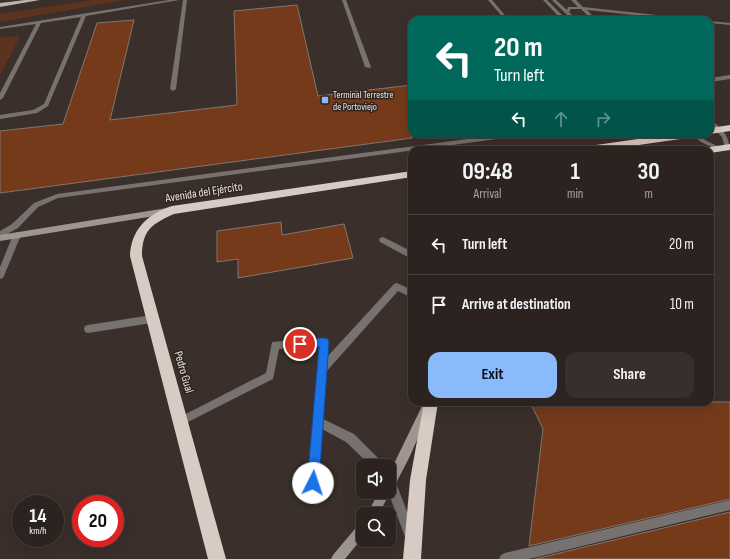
<!DOCTYPE html>
<meta charset="utf-8">
<style>
body{margin:0;font-family:"Sofia Sans Condensed",sans-serif;background:#382f2d;color:#f1f3f6;height:100vh;display:flex;flex-direction:column;font-size:15px;white-space:nowrap}
*{box-sizing:border-box;margin:0}
p{font-size:13px;color:#a6a4a5}
.icon{flex:none;width:22px;height:22px;fill:none;stroke:currentColor;stroke-width:2;stroke-linecap:round;stroke-linejoin:round}
.map{position:relative;flex:1;overflow:hidden}
.details{position:absolute;left:408px;top:146px;width:306px;height:260px;display:flex;flex-direction:column;background:#2c2320;border-radius:12px;box-shadow:0 4px 16px #0002,0 0 0 1px #48403e}
.details>*{flex:none}
.top-card{position:absolute;left:408px;top:16px;width:306px;height:122px;border-radius:12px;box-shadow:0 4px 16px #0002,0 0 0 1px #48403e;background:#00695c;color:#fff;overflow:hidden}
.fabs{position:absolute;left:356px;top:459px;display:grid;gap:8px}
.fabs a{display:grid;place-items:center;width:40px;height:40px;border-radius:8px;background:#2c2320;box-shadow:0 4px 16px #0002,0 0 0 1px #48403e;font-size:20px}
.speed{position:absolute;left:12px;top:495px;display:flex;gap:8px;font-size:20px;font-weight:700;text-align:center}
.speed>*{display:grid;place-content:center;width:52px;height:52px;border-radius:50%;background:#2c2320;box-shadow:0 4px 16px #0002,0 0 0 1px #48403e;line-height:1}
.speed small{font-size:10px;font-weight:400}
.speed .limit{border:6px solid #d22;background:#fff;color:#111}
.pin{position:absolute;display:grid;place-items:center;width:34px;height:34px;color:#fff;margin:-17px;border:2px solid #fff;border-radius:50%;box-shadow:0 1px 4px #0007}
.me{position:absolute;width:44px;margin:-22px;rotate:4deg;stroke-linejoin:round;filter:drop-shadow(0 0 3px #0008)}
.turn{display:flex;align-items:center;gap:14px;height:84px;padding:0 20px;font-size:18px}
.turn .icon{width:52px;height:52px;stroke-width:2.5}
.turn b{display:block;font-size:28px;line-height:34px}
.lanes{display:flex;align-items:center;height:38px;padding:0 20px;background:#0003;justify-content:center;gap:20px;direction:ltr}
.lanes .off{opacity:.35}
.eta{display:flex;justify-content:space-evenly;align-items:center;height:68px;text-align:center}
.eta b{font-size:24px;font-weight:700;line-height:28px}
.action{display:flex;gap:8px;margin-top:auto;padding:8px 20px}
.action a{flex:1;height:46px;border-radius:12px;background:#8abafc;color:#111;font-size:16px;font-weight:700;line-height:46px;text-align:center}
.action a+a{background:#382f2d;color:#f1f3f6}
ul{padding:0;list-style:none}
li{display:flex;align-items:center;gap:12px;height:60px;padding:0 20px;border-top:1px solid #48403e}
li div{flex:1}
li b{display:block;font-size:15px}
li em{font-style:normal}
.map>svg:first-child{display:block}
.green{fill:#5b331f}
.building{fill:#753a1a;stroke:#827670}
.lines{fill:none;stroke-linecap:round;stroke-linejoin:round}
.lane{fill:#77726f;fill-rule:evenodd}
.street{fill:#77726f;fill-rule:evenodd}
.secondary{fill:#9f9692;fill-rule:evenodd}
.primary{fill:#bdb1ac;fill-rule:evenodd}
.highway{fill:#d8cbc4;fill-rule:evenodd}
.route{fill:#1a73e8;stroke:#114b97}
.poi-dot{fill:#8abafc;stroke:#2f2520;stroke-width:1.5}
.labels{text-anchor:middle;stroke-width:3;stroke-linejoin:round;paint-order:stroke}
.far-poi-label{font-size:10px;fill:#e9e2df;stroke:#2f2520;text-anchor:start}
.street-label{font-size:12px;fill:#e9e2df;stroke:#2f2520}
</style>
<div class="map">
<svg width="730" height="559" viewBox="0 0 730 559">
<rect width="100%" height="100%" fill="#3a2f2a"/>
<path class="green" d="M91,0H126L0,22V14Z
M18,36L20,37L0,75V38Z"/>
<path class="building" d="M297,5L318,96L412,85V138L0,193V131L63,124L97,23L134,20L110,120L237,105L234,11Z
M281,222L282,235L344,224L353,258L238,278V259L217,262V231Z
M530,402H730V499L529,546L543,429Z
M730,512V559H535Z"/>
<g class="lines">
<path class="lane" d="M169,0H179L86,16L48,106L37,113L0,119V115L33,110L44,104L81,17L41,23L3,98L0,100V93L36,24L0,29V27Z
M183,0H187L176,89L173,91L170,89Z
M342,0H346L371,67L370,68L365,67Z
M488,0H492L509,20H505Z
M730,75V79L710,82V78Z
M17,232L21,235L4,276L3,278L0,279V267L13,235Z
M383,237L407,249L409,242L412,241V256H406L380,242L379,240L380,238Z
M397,283L412,290V298L398,291L326,372L323,419L354,434L382,462L383,466H371L346,442L322,429L318,483L317,487L313,488L309,487L308,483L319,346L279,349L273,379L184,424L181,426L178,424L176,421L178,418L266,373L272,342L324,338L327,339L328,342L327,357L394,284Z
M152,315L155,316L156,319L155,322L152,323L88,333L85,332L84,329L85,326L88,325Z
M389,474L393,475L416,535L414,539L410,541L406,539L388,492Z
M730,500V510L529,559H499L501,555L505,553Z"/>
<path class="street" d="M543,0H547L567,20H562Z
M552,0H556L567,10L568,7H578L571,0H576L583,7L694,19L696,20H681L587,10L597,20H592L581,9H571L569,12L577,20H572Z
M710,21L730,23V25L710,23Z
M710,120C720,125 730,137 729,148H725L722,137L710,125Z
M505,134H523L520,136L58,198L38,207L18,228L0,238V231L12,224L34,203L57,194Z
M691,134H698L705,140L723,149L720,151L718,150L701,142Z"/>
<path class="secondary" d="M167,208L171,211L167,214L0,241V235Z
M424,402H434L409,458L393,489L390,490V492L379,514H367L379,492H389V474Z
M363,522V537L345,559H331L333,555L359,524Z"/>
<path class="primary" d="M25,0H40L0,7V3Z"/>
<path class="highway" d="M730,125V131L710,134V128Z
M673,134H699L694,137L604,150H577L582,147Z
M730,144V150L710,153V150H705L710,147Z
M412,171V177L174,214C152,224 142,230 142,256L226,559H208L130,256C131,230 147,214 172,206Z
M424,402H438L426,480L421,559H403L410,480Z"/>
</g>
<path class="route" d="M324,338L328,339L329,342L319,483L317,487L313,489L308,487L307,483L319,347H296L294,344L296,341L300,339Z"/>
<rect class="poi-dot" x="321" y="96" width="8" height="8" rx="2"/>
<g class="labels">
<g class="far-poi-label">
<text x="333" y="98">Terminal Terrestre<tspan x="333" dy="12">de Portoviejo</tspan></text>
</g>
<g class="street-label">
<text transform="translate(204 192) rotate(-9)" y="4">Avenida del Ejército</text>
<text transform="translate(184 372) rotate(74)" y="4">Pedro Gual</text>
</g>
</g>
</svg>
<div class="fabs">
<a><svg class="icon" aria-label="sound" viewBox="0 0 24 24"><path d="M4 9h4l5-4v14l-5-4H4zM17 9q2 3 0 6"/></svg></a>
<a><svg class="icon" aria-label="search" viewBox="0 0 24 24"><circle cx="10" cy="10" r="6"/><path d="M15 15l6 6"/></svg></a>
</div>
<div class="speed"><div>14<small>km/h</small></div><div class="limit">20</div></div>
<div class="pin" style="left:300px;top:344px;background:#d93025"><svg class="icon" aria-label="arrive" viewBox="0 0 24 24"><path d="M6 21V4h12l-3 4 3 4H6"/></svg></div>
<svg class="me" style="left:313px;top:483px" viewBox="-20 -20 40 40"><circle r="19" fill="#fff"/><path d="M0-13L10 11 0 6-10 11z" fill="#1a73e8"/></svg>
<div class="top-card">
<div class="turn"><svg class="icon" aria-label="left" viewBox="0 0 24 24"><path d="M17 20v-9H6M10 6l-5 5 5 5"/></svg><div><b>20 m</b>Turn left</div></div>
<div class="lanes"><svg class="icon" aria-label="left" viewBox="0 0 24 24"><path d="M17 20v-9H6M10 6l-5 5 5 5"/></svg><svg class="icon off" aria-label="ahead" viewBox="0 0 24 24"><path d="M12 20V5M6 11l6-6 6 6"/></svg><svg class="icon off" aria-label="right" viewBox="0 0 24 24"><path d="M7 20v-9h11M14 6l5 5-5 5"/></svg></div>
</div>
<section class="details">
<div class="eta">
<div><b>09:48</b><p>Arrival</p></div>
<div><b>1</b><p>min</p></div>
<div><b>30</b><p>m</p></div>
</div>
<ul>
<li><svg class="icon" aria-label="left" viewBox="0 0 24 24"><path d="M17 20v-9H6M10 6l-5 5 5 5"/></svg><div><b>Turn left</b></div><em>20 m</em></li>
<li><svg class="icon" aria-label="arrive" viewBox="0 0 24 24"><path d="M6 21V4h12l-3 4 3 4H6"/></svg><div><b>Arrive at destination</b></div><em>10 m</em></li>
</ul>
<div class="action"><a>Exit</a><a>Share</a></div>
</section>
</div>
